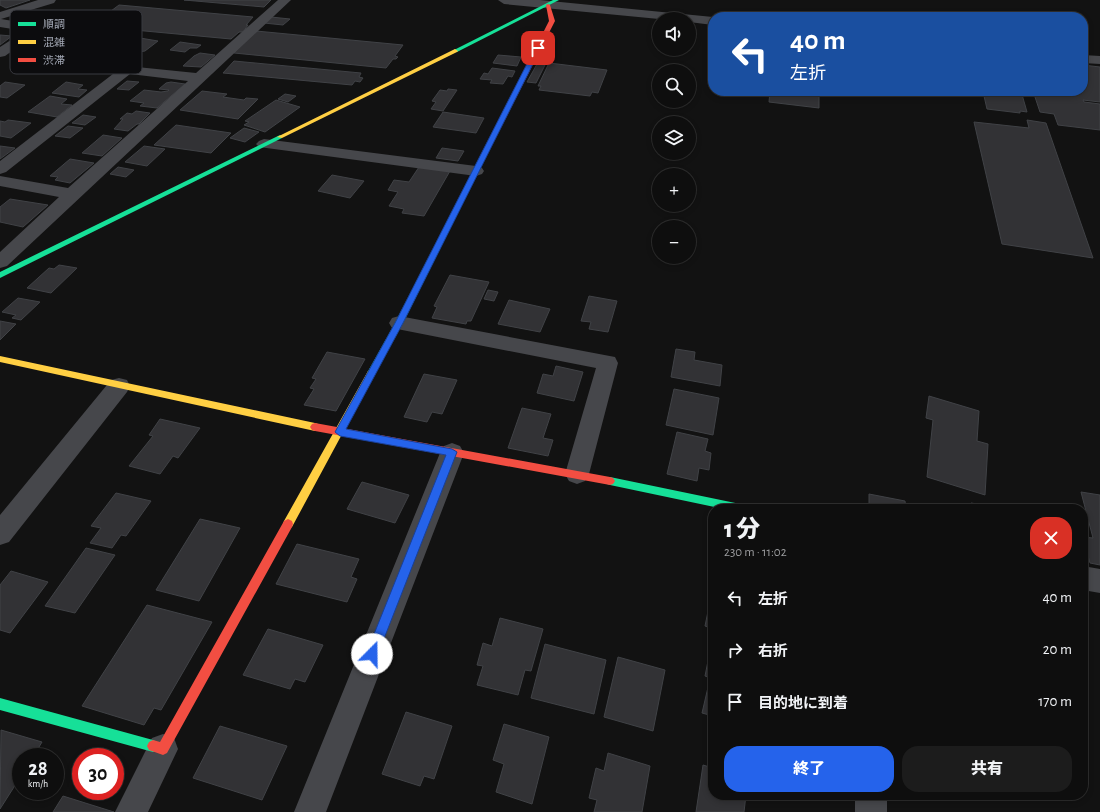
<!DOCTYPE html>
<html lang="ja">
<meta charset="utf-8">
<style>
body{margin:0;font-family:"Alegreya Sans","Noto Sans JP",sans-serif;background:#1c1c1c;color:#f1f3f6;height:100vh;display:flex;flex-direction:column;font-size:15px;white-space:nowrap}
*{box-sizing:border-box;margin:0}
p{font-size:13px;color:#9b9c9e}
.icon{flex:none;width:22px;height:22px;fill:none;stroke:currentColor;stroke-width:2;stroke-linecap:round;stroke-linejoin:round}
.map{position:relative;flex:1;overflow:hidden}
.panel{position:absolute;left:708px;top:504px;width:380px;height:296px;display:flex;flex-direction:column;background:#0e0e0e;border-radius:16px;box-shadow:0 2px 6px #0003,0 0 0 1px #2e2e2e}
.panel>*{flex:none}
.hud{position:absolute;left:708px;top:12px;width:380px;height:84px;border-radius:16px;box-shadow:0 2px 6px #0003,0 0 0 1px #2e2e2e;background:#1a4fa0;color:#fff;overflow:hidden}
.buttons{position:absolute;left:652px;top:12px;display:grid;gap:8px}
.buttons a{display:grid;place-items:center;width:44px;height:44px;border-radius:50%;background:#0e0e0e;box-shadow:0 2px 6px #0003,0 0 0 1px #2e2e2e;font-size:20px}
.speed{position:absolute;left:12px;top:748px;display:flex;gap:8px;font-size:20px;font-weight:700;text-align:center}
.speed>*{display:grid;place-content:center;width:52px;height:52px;border-radius:50%;background:#0e0e0e;box-shadow:0 2px 6px #0003,0 0 0 1px #2e2e2e;line-height:1}
.speed small{font-size:10px;font-weight:400}
.speed .limit{border:6px solid #d22;background:#fff;color:#111}
.pin{position:absolute;display:grid;place-items:center;width:34px;height:34px;color:#fff;margin:-17px;border-radius:8px;box-shadow:0 2px 6px #0006}
.me{position:absolute;width:44px;margin:-22px;rotate:22deg;stroke-linejoin:round;filter:drop-shadow(0 0 3px #0008)}
.turn{display:flex;align-items:center;gap:14px;height:84px;padding:0 16px;font-size:18px}
.turn .icon{width:52px;height:52px;stroke-width:2.5}
.turn b{display:block;font-size:28px;line-height:34px}
.round{display:grid;place-items:center;flex:none;width:42px;height:42px;border-radius:16px;background:#1c1c1c}
.head{display:flex;align-items:center;justify-content:space-between;height:68px;padding:0 16px}
h1{font-size:24px;font-weight:800;line-height:30px}
.button{display:flex;gap:8px;margin-top:auto;padding:8px 16px}
.button a{flex:1;height:46px;border-radius:16px;background:#2563eb;color:#fff;font-size:16px;font-weight:800;line-height:46px;text-align:center}
.button a+a{background:#1c1c1c;color:#f1f3f6}
ul{padding:0;list-style:none}
li{display:flex;align-items:center;gap:12px;height:52px;padding:0 16px}
li div{flex:1}
li b{display:block;font-size:15px}
li em{font-style:normal}
.map>svg:first-child{display:block}
.building{fill:#323235;stroke:#404246}
.lines{fill:none;stroke-linecap:round;stroke-linejoin:round}
.street{fill:#46474b;fill-rule:evenodd}
.fast{fill:#16e098;fill-rule:evenodd}
.slow{fill:#ffcf43;fill-rule:evenodd}
.jam{fill:#f24e42;fill-rule:evenodd}
.route{fill:#2563eb;stroke:#184099}
.key{fill:#0c0c0e;stroke:#393a40;stroke-width:1}
.key-label{font-size:11px;fill:#a2a7b3}
</style>
<div class="map">
<svg width="1100" height="812" viewBox="0 0 1100 812">
<rect width="100%" height="100%" fill="#121212"/>
<path class="building" d="M0,0H30L6,8L0,5Z
M184,0H271L264,7Z
M119,5L253,17L246,25H248L243,32H239L231,39L91,26Z
M271,17L290,19L283,25L264,23Z
M256,31L403,45L395,56L398,57L396,59H393L386,68L234,53Z
M0,35L12,36L0,45Z
M140,38L158,41L145,51L138,52L124,51Z
M180,42L201,45L197,48H190L185,52L170,50Z
M200,53L215,55L201,67L183,66L194,56Z
M498,55L521,57L517,66L493,63Z
M234,61L361,73L359,77L363,78L360,82L355,81L352,85L223,73Z
M549,63L607,70L598,93L592,92L590,96L539,90L541,86H538Z
M537,64L545,65L536,83L527,82Z
M1083,65L1100,67V102L1083,100L1084,102L1100,104V130L1058,125L1054,114L1040,112L1033,91H1083Z
M492,68L515,71L512,77L508,76L503,84L490,83L492,80L480,79L484,73L488,74Z
M127,81L139,82L129,90L117,89Z
M5,82L25,85L7,98L0,97V86Z
M66,82L83,85L78,89L87,90L79,97L52,93Z
M171,82L185,84L157,108L140,106L144,103L130,101L144,90L161,92L168,91L169,90L159,89L166,83Z
M448,89L457,90L443,111L431,109L436,102L432,101L440,90L447,91Z
M202,91L227,94L223,97L244,100L246,98L258,99L238,119L180,110Z
M770,91L819,94V108L769,102Z
M978,91H1021L1027,112L1020,111V113L987,109L984,96L979,95Z
M285,94L296,96L288,102L278,99Z
M50,96L67,99L61,104L72,105L57,117L28,112Z
M276,100L300,107L265,132L244,125L249,122L245,121Z
M136,111L150,113L139,124H137L128,131L114,129L123,119H120L127,113L132,114Z
M443,112L484,118L476,133L433,127Z
M83,115L96,117L85,125L72,123Z
M8,120L31,123L11,138L0,136V121L5,122Z
M1027,120L1046,123L1093,258L1002,244L974,122L1029,128Z
M176,125L231,133L211,153L154,145Z
M68,126L83,128L70,138L55,136Z
M244,128L259,132L245,142L230,138Z
M103,135L122,138L102,156L82,153Z
M0,146L15,148L0,159Z
M144,146L165,149L147,166L125,162Z
M442,148L464,151L458,161L436,158Z
M70,159L94,163L70,183L55,180L58,177L50,176Z
M118,167L134,170L126,177L110,174Z
M419,167L450,171L424,216L402,213L404,209L389,206L398,192L388,190L394,180L409,182Z
M332,175L364,181L350,198L318,191Z
M10,199L48,205L23,227L0,222V207Z
M59,265L77,268L51,293L27,288L49,268L54,269Z
M450,275L489,282L471,321H467L466,324L432,318L437,307L434,306Z
M488,290L498,292L494,301L484,299Z
M589,296L617,301L608,332L589,329L591,322L581,321Z
M18,298L40,302L21,320L12,318L16,315L2,312Z
M509,300L550,309L540,332L498,324Z
M0,321L16,324L0,340Z
M676,349L695,352L694,360L722,365L720,386L671,377Z
M327,352L365,359L336,411L304,405L314,389L310,388L316,379L312,378Z
M556,366L583,372L574,401L537,393L543,374L553,376Z
M424,374L457,380L442,414L432,412L427,422L404,417Z
M674,389L719,398L713,435L666,425Z
M929,396L979,411L977,441L988,444L985,495L927,477L933,420L926,418Z
M522,408L551,414L543,438L553,440L548,456L508,448Z
M160,419L200,428L178,458L173,456L160,474L129,466L153,436L149,435Z
M677,432L708,439L705,451L711,453L709,470L699,468L697,481L667,474Z
M362,482L409,495L395,523L347,509Z
M1081,492L1100,495V565L1090,563L1083,537L1093,538Z
M116,493L151,501L126,536L121,535L112,548L90,543L101,528L91,526Z
M869,494L905,501L906,509H869Z
M971,503L1006,509H972Z
M200,519L240,528L199,601L156,590Z
M297,544L359,559L351,577L357,579L347,602L276,584Z
M86,548L115,555L75,613L45,606Z
M11,571L48,582L10,633L0,630V585Z
M713,587V629L705,626Z
M147,605L212,622L161,710L154,708L144,725L82,706Z
M500,618L543,629L531,671L525,670L518,695L477,685L483,666L477,665L483,643L492,646Z
M268,629L323,645L305,682L295,679L290,689L243,675Z
M712,641H713V679L705,676Z
M545,644L606,660L594,714L531,698Z
M618,657L665,670L653,731L604,717Z
M709,683L713,684V729L711,728L713,716L702,713Z
M406,712L452,726L434,779L424,776L420,786L382,774Z
M504,724L549,737L532,804L496,792L504,764L493,760Z
M220,726L287,746L262,800L193,778Z
M1,730L42,742L33,757H21V776L0,809Z
M608,753L650,766L642,812H594L597,800L589,798L596,768L604,771Z
M703,765L713,768V795H746L744,812H696Z
M63,796L114,812H53Z"/>
<g class="lines">
<path class="street" d="M38,0H56L54,3L1,19L37,25L43,29L5,56L0,57V47L25,31L0,27V12Z
M278,0H291L7,266L0,268V252L59,197L0,186V176L68,188L188,81L130,74L6,172L0,174V161L122,67L127,66L196,73Z
M498,0H540L713,17V25L689,22V19H659L504,4Z
M1083,55L1100,56V64L1083,63Z
M264,139L476,166L482,168L484,171L482,174L476,176L259,147L256,144L259,141Z
M399,316L615,357L618,363L589,474L585,481L577,484L569,481L565,474L596,368L392,328L389,323L392,318Z
M119,378L127,380L130,386L127,392L9,542L0,545V515L111,380Z
M452,443L460,446L464,453L326,812H294L440,453L444,446Z
M1083,566L1100,569V593L1083,590Z
M163,734L174,738L178,749L148,812H115L152,738Z
M855,795H887V812H855Z"/>
<path class="fast" d="M553,0H559L457,52L452,51Z
M280,135L282,136V138L0,278V272Z
M484,153L487,155L403,323L374,375H368L367,373L395,323L481,155Z
M610,477L745,505L749,506L750,509H724L610,485L607,484L605,481L607,478Z
M0,698L153,740L157,742L159,746L157,750L153,752L0,710Z"/>
<path class="slow" d="M455,49L458,51L457,52L282,138L277,137Z
M0,356L315,423L318,424L320,427L318,430L315,431L0,362Z
M371,370L375,373L292,527L288,529L284,527L283,524L284,521L368,371Z"/>
<path class="jam" d="M548,4L550,5L555,21L487,155L482,156L481,155L549,21L546,5Z
M315,423L610,477L613,478L615,481L613,484L610,485L315,431L312,430L310,427L312,424Z
M288,519L292,521L293,524L292,527L167,753L163,755L149,750L147,746L149,742L153,740L160,742L284,521Z"/>
</g>
<path class="route" d="M538,47L541,48L403,323L346,429L452,449L457,452L378,654L376,658L372,660L368,658L366,654L446,455L340,436L335,432L395,323L535,48Z"/>
<rect x="10" y="10" width="132" height="64" rx="6" class="key"/>
<rect x="18" y="22" width="18" height="4" fill="#16e098"/>
<rect x="18" y="40" width="18" height="4" fill="#ffcf43"/>
<rect x="18" y="58" width="18" height="4" fill="#f24e42"/>
<g class="key-label">
<text x="43" y="28">順調</text>
<text x="43" y="46">混雑</text>
<text x="43" y="64">渋滞</text>
</g>
</svg>
<div class="buttons">
<a><svg class="icon" aria-label="sound" viewBox="0 0 24 24"><path d="M4 9h4l5-4v14l-5-4H4zM17 9q2 3 0 6"/></svg></a>
<a><svg class="icon" aria-label="search" viewBox="0 0 24 24"><circle cx="10" cy="10" r="6"/><path d="M15 15l6 6"/></svg></a>
<a><svg class="icon" aria-label="layers" viewBox="0 0 24 24"><path d="M12 4l9 5-9 5-9-5zM3 14l9 5 9-5"/></svg></a>
<a>+</a>
<a>−</a>
</div>
<div class="speed"><div>28<small>km/h</small></div><div class="limit">30</div></div>
<div class="pin" style="left:538px;top:48px;background:#d93025"><svg class="icon" aria-label="arrive" viewBox="0 0 24 24"><path d="M6 21V4h12l-3 4 3 4H6"/></svg></div>
<svg class="me" style="left:372px;top:654px" viewBox="-20 -20 40 40"><circle r="19" fill="#fff"/><path d="M0-13L10 11 0 6-10 11z" fill="#2563eb"/></svg>
<div class="hud">
<div class="turn"><svg class="icon" aria-label="left" viewBox="0 0 24 24"><path d="M17 20v-9H6M10 6l-5 5 5 5"/></svg><div><b>40 m</b>左折</div></div>
</div>
<section class="panel">
<div class="head"><div><h1>1 分</h1><p>230 m · 11:02</p></div><a class="round" style="background:#d93025;color:#fff"><svg class="icon" aria-label="close" viewBox="0 0 24 24"><path d="M6 6l12 12M18 6L6 18"/></svg></a></div>
<ul>
<li><svg class="icon" aria-label="left" viewBox="0 0 24 24"><path d="M17 20v-9H6M10 6l-5 5 5 5"/></svg><div><b>左折</b></div><em>40 m</em></li>
<li><svg class="icon" aria-label="right" viewBox="0 0 24 24"><path d="M7 20v-9h11M14 6l5 5-5 5"/></svg><div><b>右折</b></div><em>20 m</em></li>
<li><svg class="icon" aria-label="arrive" viewBox="0 0 24 24"><path d="M6 21V4h12l-3 4 3 4H6"/></svg><div><b>目的地に到着</b></div><em>170 m</em></li>
</ul>
<div class="button"><a>終了</a><a>共有</a></div>
</section>
</div>
